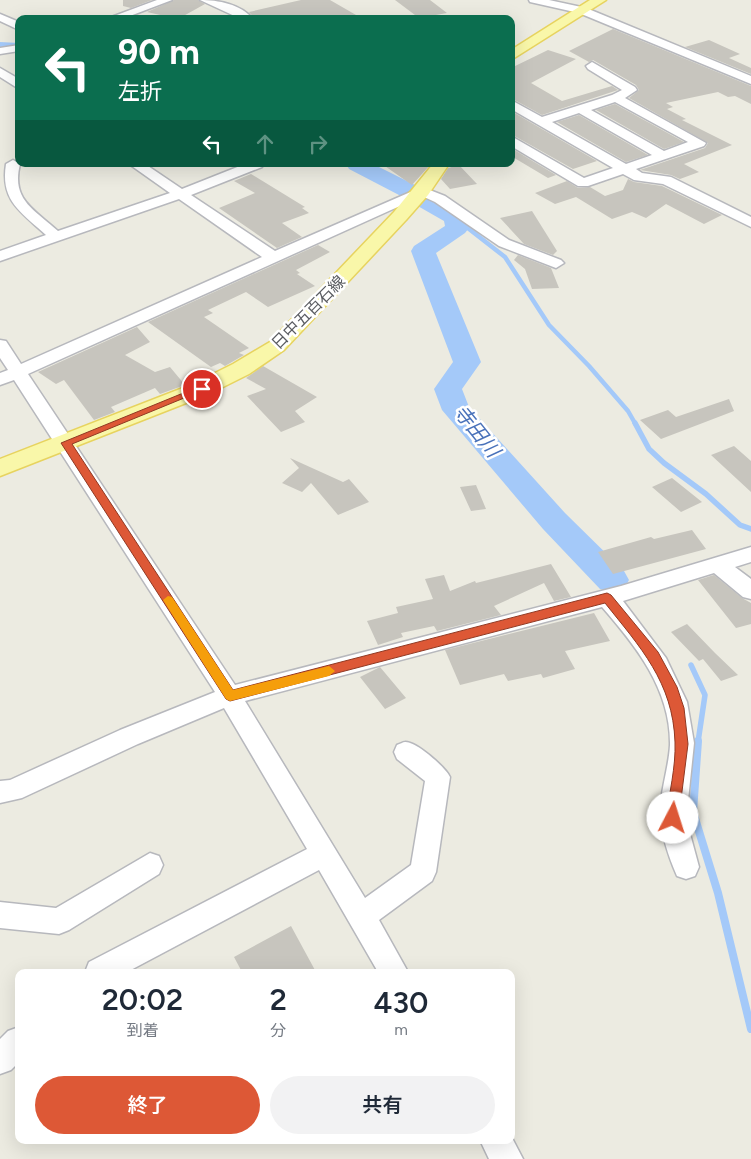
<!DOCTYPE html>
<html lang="ja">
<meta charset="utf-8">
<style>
body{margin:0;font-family:Figtree,"Noto Sans JP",sans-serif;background:#f2f2f3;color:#1f2937;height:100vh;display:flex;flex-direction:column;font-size:19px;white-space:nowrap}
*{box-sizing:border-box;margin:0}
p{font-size:16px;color:#747a83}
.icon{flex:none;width:28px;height:28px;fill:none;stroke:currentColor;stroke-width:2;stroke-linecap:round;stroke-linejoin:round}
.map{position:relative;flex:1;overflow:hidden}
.details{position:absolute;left:15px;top:969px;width:500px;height:175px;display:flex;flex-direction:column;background:#fff;border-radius:10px;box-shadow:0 5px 20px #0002}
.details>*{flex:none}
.top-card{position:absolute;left:15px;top:15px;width:500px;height:152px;border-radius:10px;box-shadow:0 5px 20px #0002;background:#0b6e4f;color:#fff;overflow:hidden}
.pin{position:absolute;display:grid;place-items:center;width:42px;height:42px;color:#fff;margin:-21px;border:2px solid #fff;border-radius:50%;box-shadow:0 1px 5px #0007}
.me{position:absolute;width:55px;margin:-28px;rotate:5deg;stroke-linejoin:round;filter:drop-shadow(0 0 4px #0008)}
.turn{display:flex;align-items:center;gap:18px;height:105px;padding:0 20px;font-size:22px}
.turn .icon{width:65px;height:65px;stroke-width:2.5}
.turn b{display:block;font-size:35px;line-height:42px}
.lanes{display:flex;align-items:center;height:48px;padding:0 20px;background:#0003;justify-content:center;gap:25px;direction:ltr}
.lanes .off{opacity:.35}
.eta{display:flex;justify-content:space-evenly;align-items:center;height:85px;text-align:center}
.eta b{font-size:30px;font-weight:600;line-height:35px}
.cta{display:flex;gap:10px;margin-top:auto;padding:10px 20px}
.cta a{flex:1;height:58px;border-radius:30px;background:#dd5836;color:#fff;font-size:20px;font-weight:600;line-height:58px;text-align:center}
.cta a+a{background:#f2f2f3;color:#1f2937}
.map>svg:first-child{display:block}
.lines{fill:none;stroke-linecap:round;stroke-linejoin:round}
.stream-far2{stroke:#a4c9f9;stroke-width:4.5}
.stream-far1{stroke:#a4c9f9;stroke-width:5.5}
.stream{stroke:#a4c9f9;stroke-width:8}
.river{fill:#a4c9f9;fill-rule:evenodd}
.building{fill:#c7c5be}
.minor-casing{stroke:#b7b8bd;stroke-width:3}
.major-casing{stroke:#e7d35f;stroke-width:3}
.minor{fill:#fff;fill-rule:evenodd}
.major{fill:#f9f7a9;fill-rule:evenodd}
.route{fill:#dd5836;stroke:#903923}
.slow{fill:#f59e0b}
.labels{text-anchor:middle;stroke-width:5;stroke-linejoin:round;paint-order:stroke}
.far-street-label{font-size:16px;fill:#5a5c61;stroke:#fff}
.water-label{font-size:20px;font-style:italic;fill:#4972ba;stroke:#fff}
</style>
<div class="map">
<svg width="751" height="1159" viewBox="0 0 751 1159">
<rect width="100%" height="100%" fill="#ecebe1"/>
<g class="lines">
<path class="stream-far2" d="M455,218L505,257L549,325L589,366L628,411L636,425"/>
<path class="stream-far1" d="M635,423L649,449L664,463L706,494L740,525L751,529
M691,665L705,695L698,742"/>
<path class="stream" d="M698,741L693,812L718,893L751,1029"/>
<path class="river" d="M0,42L19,43V51L0,52Z
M346,164H373L415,185L418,190L415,195L407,197L399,195L349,169Z
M424,193L432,195L463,213L469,228L465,233L436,253L481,362L462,389L469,407L565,513L624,571L629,580L624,589L612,592L600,589L543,529L442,410L434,389L453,362L411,251L414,246L445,226L444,221L416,205L413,200L416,195Z"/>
</g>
<path class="building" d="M123,0H152L131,8L123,6Z
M174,0H198L205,4L178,19L147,12Z
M301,0H330L363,19H255L249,12Z
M395,0H430L447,13L419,18Z
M613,29L751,86V104L735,96L728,97L718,92L666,103L673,107L667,109L686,119L682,120L732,145L684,164L699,172L680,179L671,175L640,170L705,148L708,143L629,98L639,90L636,85L593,60L589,62L569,51Z
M709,40L740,54L729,58L751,68V74L685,47Z
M548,50L576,59L531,83L562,101L612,86L618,90L542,115L511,98V68Z
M615,104L684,142L664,149L596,110Z
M511,111L597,161L573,169L511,134Z
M579,115L648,155L626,162L557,122Z
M511,148L556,175L548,178L511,156Z
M382,164H431L412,185Z
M459,165L477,184L450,189L441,179L448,168Z
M251,174L305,207L302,208L309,213L282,223L302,237L277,248L219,208L255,193L234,181Z
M628,179L634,182L662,186L722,215L704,224L666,204L646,218L632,212L612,219L576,197L555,204L535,193L567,181L578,188L590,187L605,196L623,190Z
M532,211L557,251L553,255L524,244L500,218Z
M318,245L330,252L296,270L300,273L297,274L315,286L268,307L246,292L208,310L213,313L204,317L249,348L239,353L244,355L225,366L220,363L211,367L148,322Z
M518,255L551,268L559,288L532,289L525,269L514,260Z
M137,327L150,342L125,355L155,372L170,367L185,385L160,394L155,388L111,407L115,412L94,420L64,380L56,384L38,372Z
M263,366L317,397L295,411L305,422L281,432L247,396L266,389L246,378Z
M729,399L734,411L661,439L640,420L668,410L676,417Z
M734,446L751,461V492L711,455Z
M290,458L343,482L349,479L369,502L338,515L311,483L302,492L282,483L299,468Z
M672,478L702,502L681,512L652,487Z
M476,485L486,509L471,511L460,487Z
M692,530L706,549L613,574L598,552L651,537L654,539Z
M551,564L571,597L554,601L544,583L494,606L501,615L437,631L434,626L401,633L403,637L378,645L367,621L398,613L396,607L433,599L425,579L444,575L450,591L475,581L476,583Z
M714,575L742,598L751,603V624L736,628L698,580Z
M594,613L610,641L565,651L575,669L543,678L541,674L508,681L504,674L460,685L445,650Z
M687,624L715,653L738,675L721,681L703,659L699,661L671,632Z
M380,667L406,698L385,709L360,677Z
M291,926L316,972H242L234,957Z"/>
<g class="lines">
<g class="minor-casing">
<path id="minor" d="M157,0H172L122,19H106Z
M200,0C218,0 241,4 253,19H241Z
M529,0H549L586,8L751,76V84L579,13L530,2Z
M0,14L19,22V30L0,21Z
M19,45V51L0,54V48Z
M592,62L635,87L637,90L625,98L706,143L704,146L636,169L642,173L671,177L751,217V227L663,184L634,180L623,174L588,186H578L511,146V136L584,178L613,168L511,109V100L542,117L612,95L622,90L588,69L586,66ZM615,102L688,142L664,151L591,110ZM579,113L652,155L626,164L552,122Z
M0,68L19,79V89L0,77Z
M13,160L20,164C11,200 34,209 58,231L170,193L129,164H145L182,189L245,164H264L262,167L191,195L275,251L422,187L445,196L509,240L561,260L564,263L556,268L499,246L435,202L422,196L28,374L235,685L621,586L751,547V562L735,567L751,579V599L743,597L714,573L623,601L666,658L687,702L694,743L686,819L699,867L695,876L686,879L677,876C667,853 658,826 661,801C663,782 669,764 670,745C671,690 636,646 602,607L245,701L365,898L411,865L425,781L397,759L394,752L397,745C400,744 403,742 405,742C416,741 446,768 450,777L436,872L432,881L379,920L408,972H378L319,870L127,972H85L89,962L307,849L224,708L138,744L22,798L0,803V781L10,780L120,730L215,692L14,380L0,385V373L8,370L0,358V340L6,341L21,364L262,257L179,199L0,261V251L46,235C21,212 0,201 6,164Z
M150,853L159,856L163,865L159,874L69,930L59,934L0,928V902L56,908Z
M19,1027V1062L11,1070L0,1074V1039L8,1031Z
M511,1136L523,1159H489L480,1140H511Z"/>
</g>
<g class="major-casing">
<path id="major" d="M590,0H606L511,60V50Z
M433,164H449L428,195L406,220L284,350L249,374L209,394L0,476V459L193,384L233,364L270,342L394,212Z"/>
</g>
<use href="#minor" class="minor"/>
<use href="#major" class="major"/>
</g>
<path class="route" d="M198,387L206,389L72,444L233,690L607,593L611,595L658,652L677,687L684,708L688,744L678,823L673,824L668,823L666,818C669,794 676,767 675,742C673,682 640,647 605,603L230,701L226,699L61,443Z"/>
<path class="slow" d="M168,596L172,597L233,690L329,666L335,671L329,676L230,701L226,699L163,600Z"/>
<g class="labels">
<g class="far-street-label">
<text transform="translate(308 312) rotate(-45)" y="6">日中五百石線</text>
</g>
<g class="water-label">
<text transform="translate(477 431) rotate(51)" y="7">寺田川</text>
</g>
</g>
</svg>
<div class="pin" style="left:202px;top:389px;background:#d93025"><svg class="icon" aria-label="arrive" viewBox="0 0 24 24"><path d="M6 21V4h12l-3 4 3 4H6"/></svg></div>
<svg class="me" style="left:673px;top:818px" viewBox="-20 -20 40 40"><circle r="19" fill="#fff"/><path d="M0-13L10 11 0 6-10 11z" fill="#dd5836"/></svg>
<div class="top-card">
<div class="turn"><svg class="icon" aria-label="left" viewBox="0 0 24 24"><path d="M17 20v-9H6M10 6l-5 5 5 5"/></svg><div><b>90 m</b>左折</div></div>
<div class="lanes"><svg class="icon" aria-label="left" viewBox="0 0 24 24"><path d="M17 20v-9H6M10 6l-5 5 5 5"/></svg><svg class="icon off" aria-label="ahead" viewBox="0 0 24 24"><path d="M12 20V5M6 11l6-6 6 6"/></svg><svg class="icon off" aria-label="right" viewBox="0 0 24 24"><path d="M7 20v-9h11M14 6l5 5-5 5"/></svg></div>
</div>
<section class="details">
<div class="eta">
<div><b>20:02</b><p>到着</p></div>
<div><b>2</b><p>分</p></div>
<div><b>430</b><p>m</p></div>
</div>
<div class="cta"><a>終了</a><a>共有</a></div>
</section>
</div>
